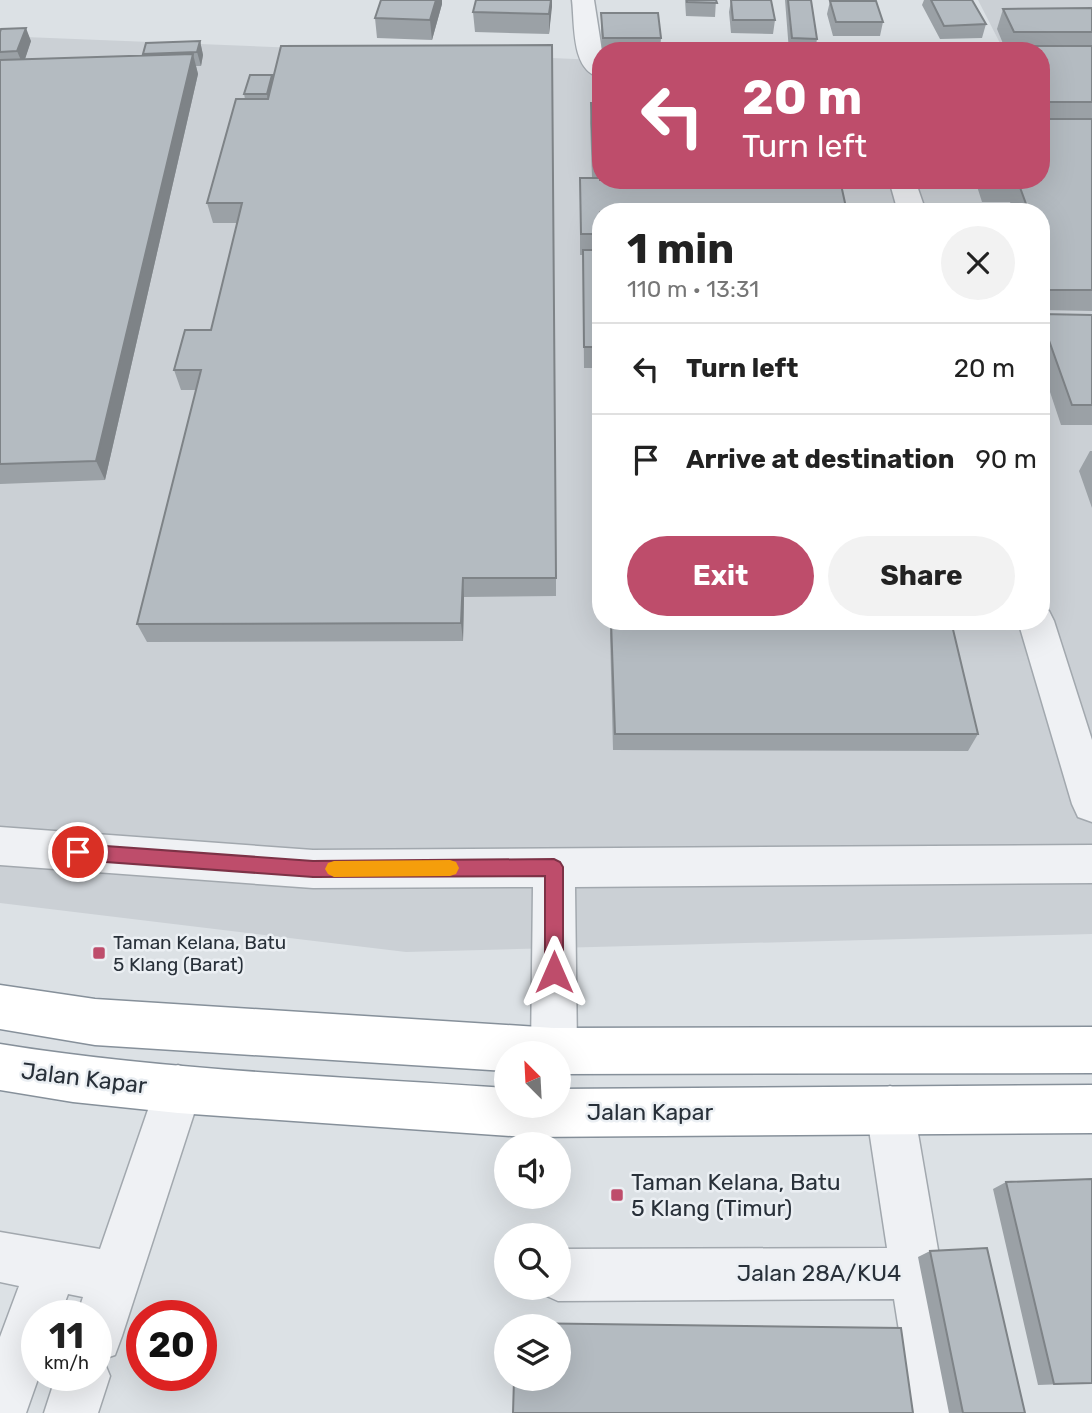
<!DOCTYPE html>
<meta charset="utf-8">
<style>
body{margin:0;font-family:Rubik,sans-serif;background:#f2f2f2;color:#222;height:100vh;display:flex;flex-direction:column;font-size:26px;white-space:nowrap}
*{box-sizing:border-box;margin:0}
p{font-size:23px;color:#767676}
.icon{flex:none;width:38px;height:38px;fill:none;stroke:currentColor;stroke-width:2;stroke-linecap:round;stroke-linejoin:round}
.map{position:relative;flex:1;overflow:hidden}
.drawer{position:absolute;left:592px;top:203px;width:458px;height:427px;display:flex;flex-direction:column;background:#fff;border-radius:28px;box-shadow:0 7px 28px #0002}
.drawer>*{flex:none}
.top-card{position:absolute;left:592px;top:42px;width:458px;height:147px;border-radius:28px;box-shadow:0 7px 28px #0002;background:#be4d6b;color:#fff;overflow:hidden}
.needle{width:46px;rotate:336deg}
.controls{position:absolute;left:494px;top:1041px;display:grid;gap:14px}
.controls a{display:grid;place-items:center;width:77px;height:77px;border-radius:50%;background:#fff;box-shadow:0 7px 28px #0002;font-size:35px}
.speed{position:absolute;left:21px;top:1300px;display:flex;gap:14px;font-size:35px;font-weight:700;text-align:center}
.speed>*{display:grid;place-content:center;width:91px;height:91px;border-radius:50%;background:#fff;box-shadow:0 7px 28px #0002;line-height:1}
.speed small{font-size:18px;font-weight:400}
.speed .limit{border:10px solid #d22;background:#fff;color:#111}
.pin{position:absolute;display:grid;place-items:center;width:60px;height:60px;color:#fff;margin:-30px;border:4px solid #fff;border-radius:50%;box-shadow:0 2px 7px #0007}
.me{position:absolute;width:77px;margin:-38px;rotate:0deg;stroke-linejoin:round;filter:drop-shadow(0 0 5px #0008)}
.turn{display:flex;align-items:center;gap:24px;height:147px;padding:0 35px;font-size:32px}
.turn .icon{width:91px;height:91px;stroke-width:2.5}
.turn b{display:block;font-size:49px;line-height:60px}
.round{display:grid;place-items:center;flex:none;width:74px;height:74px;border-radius:37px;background:#f2f2f2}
.summary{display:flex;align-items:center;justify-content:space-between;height:119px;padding:0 35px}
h1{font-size:42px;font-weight:700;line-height:52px}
.cta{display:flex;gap:14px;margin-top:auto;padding:14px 35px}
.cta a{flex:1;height:80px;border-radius:42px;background:#be4d6b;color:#fff;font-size:28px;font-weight:700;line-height:80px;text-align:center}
.cta a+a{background:#f2f2f2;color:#222}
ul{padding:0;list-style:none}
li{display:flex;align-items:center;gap:21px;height:91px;padding:0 35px;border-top:2px solid #e0e0e0}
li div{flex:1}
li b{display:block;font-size:26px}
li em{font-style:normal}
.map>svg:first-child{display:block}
.built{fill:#cbd0d5;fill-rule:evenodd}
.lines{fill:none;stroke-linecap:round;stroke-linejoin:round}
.minor-casing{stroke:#a2a8ae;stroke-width:3}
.highway-casing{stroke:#86909a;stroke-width:3}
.minor{fill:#eff1f4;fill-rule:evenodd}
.highway{fill:#fff;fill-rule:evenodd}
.wall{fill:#9ba1a6}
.shaded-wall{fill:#7e8387}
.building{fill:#b4bbc1;stroke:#7e8387;stroke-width:2}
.route{fill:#be4d6b;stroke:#7c3246;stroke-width:2}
.slow{fill:#f59e0b}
.poi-dot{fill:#be4d6b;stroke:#ebeff3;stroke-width:2.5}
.labels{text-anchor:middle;stroke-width:5;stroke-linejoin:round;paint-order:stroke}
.poi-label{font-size:19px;fill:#283039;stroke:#ebeff3;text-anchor:start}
.near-street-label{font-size:23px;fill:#283039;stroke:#ebeff3}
.near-poi-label{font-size:23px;fill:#283039;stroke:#ebeff3;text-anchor:start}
</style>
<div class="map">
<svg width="1092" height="1413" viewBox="0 0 1092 1413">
<rect width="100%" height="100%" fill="#dce1e5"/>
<path class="built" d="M978,0H1092V934L406,952L0,903V36L600,60V180H1041V51H1004ZM600,212H1041V621H600Z"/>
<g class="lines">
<g class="minor-casing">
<path id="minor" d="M572,0H594L602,51L600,77C571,71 575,24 572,0Z
M889,180H915L926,212H898Z
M1041,608L1049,611L1054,621L1092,740V822L1078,817L1072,804L1018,621H1041Z
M0,827L313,850L1092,845V883L575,887L577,1051L570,1067L558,1072V1054H532L531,1051L533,887L313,888L0,865Z
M178,1065L195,1072L202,1089L122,1336L115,1355L103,1359L110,1376L98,1413H44L56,1376H96V1316H77L83,1297L68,1294L60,1316H37V1376H39L26,1413H0V1337L19,1286L0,1282V1232L100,1249L161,1072Z
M890,1086L907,1093L914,1110L966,1413H912L894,1299L558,1301L540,1293L538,1288H558V1249L887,1248L866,1110L873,1093Z"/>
</g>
<g class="highway-casing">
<path id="highway" d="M0,985L95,999L554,1028L1092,1027V1073L558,1074V1054H506V1071L95,1045L0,1029Z
M0,1044C167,1071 337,1076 506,1088V1106H558V1089L1092,1085V1133L526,1137L178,1113L73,1102L0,1090Z"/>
</g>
<use href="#minor" class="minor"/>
<use href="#highway" class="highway"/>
</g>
<path class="wall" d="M381,0H442V4L432,40L377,38L375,18Z
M476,0H552L549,34L475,32L473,12Z
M685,0H716L715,17L686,16Z
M731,0L775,20L773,34L731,33L729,12Z
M785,0H811L817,39L815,51H789Z
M924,0H972L986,24L982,38L940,39L922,5Z
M830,1L883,22L880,36H833L827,14Z
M1092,8V311L1041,310V212H1014L1010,202H982L975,180H1041V51H941L943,46H1004L997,29L1003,9Z
M601,13L661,38L660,51H602L601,27Z
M0,32L31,41L25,59L144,56L143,54L200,41L203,55L201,66H196L198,74L105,480L0,484Z
M272,75L273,80L556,578V596L464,597L463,641L147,642L137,624L196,390H181L174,370L211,330L237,223H213L207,203L245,99L244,94Z
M591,103H600V177H592L590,123Z
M580,178L600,212V437L599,382L600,368H584L583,255H580Z
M1041,314L1092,315V425H1061L1041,365Z
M1090,451H1092V508L1079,471Z
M611,621H951L978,734L968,751L613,750L610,634Z
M1092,1179V1383L1038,1385L993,1189L1006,1182Z
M930,1251L1025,1413H949L918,1257Z"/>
<path class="shaded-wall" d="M436,0H442V4L432,40L430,20Z
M551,0H552V7L549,34V14Z
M26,28L31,41L23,65L17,51Z
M200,41L203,55L201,66L197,52Z
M193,54L198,74L105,480L96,461Z
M272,75L273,82L268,101L267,94Z
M463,578L464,597L463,641L461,623Z"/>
<path class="building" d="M381,0H436L430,20L375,18Z
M476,0H551L549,14L473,12Z
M687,0H716L717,3L687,2Z
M731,0H771L775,20H733Z
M788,0H811L817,39L792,38Z
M931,0H972L986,24L944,26Z
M830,1H876L883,22H836Z
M1092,8V32H1014L1003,9Z
M601,13H658L661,38H603Z
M26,28L17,51L0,52V32L1,29Z
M200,41L197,52L143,54L146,43Z
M552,45L556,578H463L461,623L137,624L201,370H174L185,330H211L242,203H207L236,99H268L281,46Z
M943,46H1092V102H1041V51H945Z
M193,54L96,461L0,464V60Z
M250,75H272L267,94H244Z
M591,103H600V157H593Z
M1041,119H1092V290H1041V212H1029L1018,182H990L989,180H1041Z
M580,178H600V180H840L847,212H600V234H581Z
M583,250H600V347H584Z
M1041,314L1092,315V405H1072L1041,318Z
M611,621H951L978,734H615Z
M1092,1179V1383L1054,1384L1006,1182Z
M987,1248L1025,1413H963L930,1251Z
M515,1323L901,1328L913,1413H513L514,1379H558V1326H515Z"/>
<path class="route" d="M78,844L313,861L554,859L560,862L563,867V972L560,978L554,981L547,978L545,972V876L313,877L78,860L72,857L70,852L72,846Z"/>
<path class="slow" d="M450,860L456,862L459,868L456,874L450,876L334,877L328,874L325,869L328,863L334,861Z"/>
<g class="poi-dot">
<rect x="92" y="946" width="14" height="14" rx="3.5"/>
<rect x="610" y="1188" width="14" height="14" rx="3.5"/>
</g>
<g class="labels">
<g class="poi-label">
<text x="113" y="949">Taman Kelana, Batu<tspan x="113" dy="22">5 Klang (Barat)</tspan></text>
</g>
<g class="near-street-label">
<text transform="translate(84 1078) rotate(7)" y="8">Jalan Kapar</text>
<text x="650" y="1120">Jalan Kapar</text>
<text x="819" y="1281">Jalan 28A/KU4</text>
</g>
<g class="near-poi-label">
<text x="631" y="1190">Taman Kelana, Batu<tspan x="631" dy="26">5 Klang (Timur)</tspan></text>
</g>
</g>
</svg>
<div class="controls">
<a><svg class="needle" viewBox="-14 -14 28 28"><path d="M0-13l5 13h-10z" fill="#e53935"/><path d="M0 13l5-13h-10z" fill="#767676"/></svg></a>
<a><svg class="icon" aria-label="sound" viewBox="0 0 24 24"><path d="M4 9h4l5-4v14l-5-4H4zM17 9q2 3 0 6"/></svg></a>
<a><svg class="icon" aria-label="search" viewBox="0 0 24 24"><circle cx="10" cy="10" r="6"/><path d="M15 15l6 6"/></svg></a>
<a><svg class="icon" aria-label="layers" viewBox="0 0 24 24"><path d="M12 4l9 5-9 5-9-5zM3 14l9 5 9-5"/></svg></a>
</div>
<div class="speed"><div>11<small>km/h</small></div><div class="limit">20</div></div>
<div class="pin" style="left:78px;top:852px;background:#d93025"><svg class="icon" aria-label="arrive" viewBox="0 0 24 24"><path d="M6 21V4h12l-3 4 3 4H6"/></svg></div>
<svg class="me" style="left:554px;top:972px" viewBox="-20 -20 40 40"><path d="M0-17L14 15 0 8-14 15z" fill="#be4d6b" stroke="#fff" stroke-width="4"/></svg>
<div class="top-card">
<div class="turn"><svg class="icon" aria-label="left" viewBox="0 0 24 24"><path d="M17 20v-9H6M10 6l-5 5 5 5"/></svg><div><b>20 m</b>Turn left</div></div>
</div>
<section class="drawer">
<div class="summary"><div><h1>1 min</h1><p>110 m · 13:31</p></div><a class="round"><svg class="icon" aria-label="close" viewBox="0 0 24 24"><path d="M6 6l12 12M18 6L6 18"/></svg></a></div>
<ul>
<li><svg class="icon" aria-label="left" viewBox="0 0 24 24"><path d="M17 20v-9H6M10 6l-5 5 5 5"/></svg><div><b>Turn left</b></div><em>20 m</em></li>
<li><svg class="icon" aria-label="arrive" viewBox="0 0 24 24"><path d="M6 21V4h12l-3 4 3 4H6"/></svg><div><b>Arrive at destination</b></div><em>90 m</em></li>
</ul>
<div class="cta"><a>Exit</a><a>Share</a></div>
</section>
</div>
